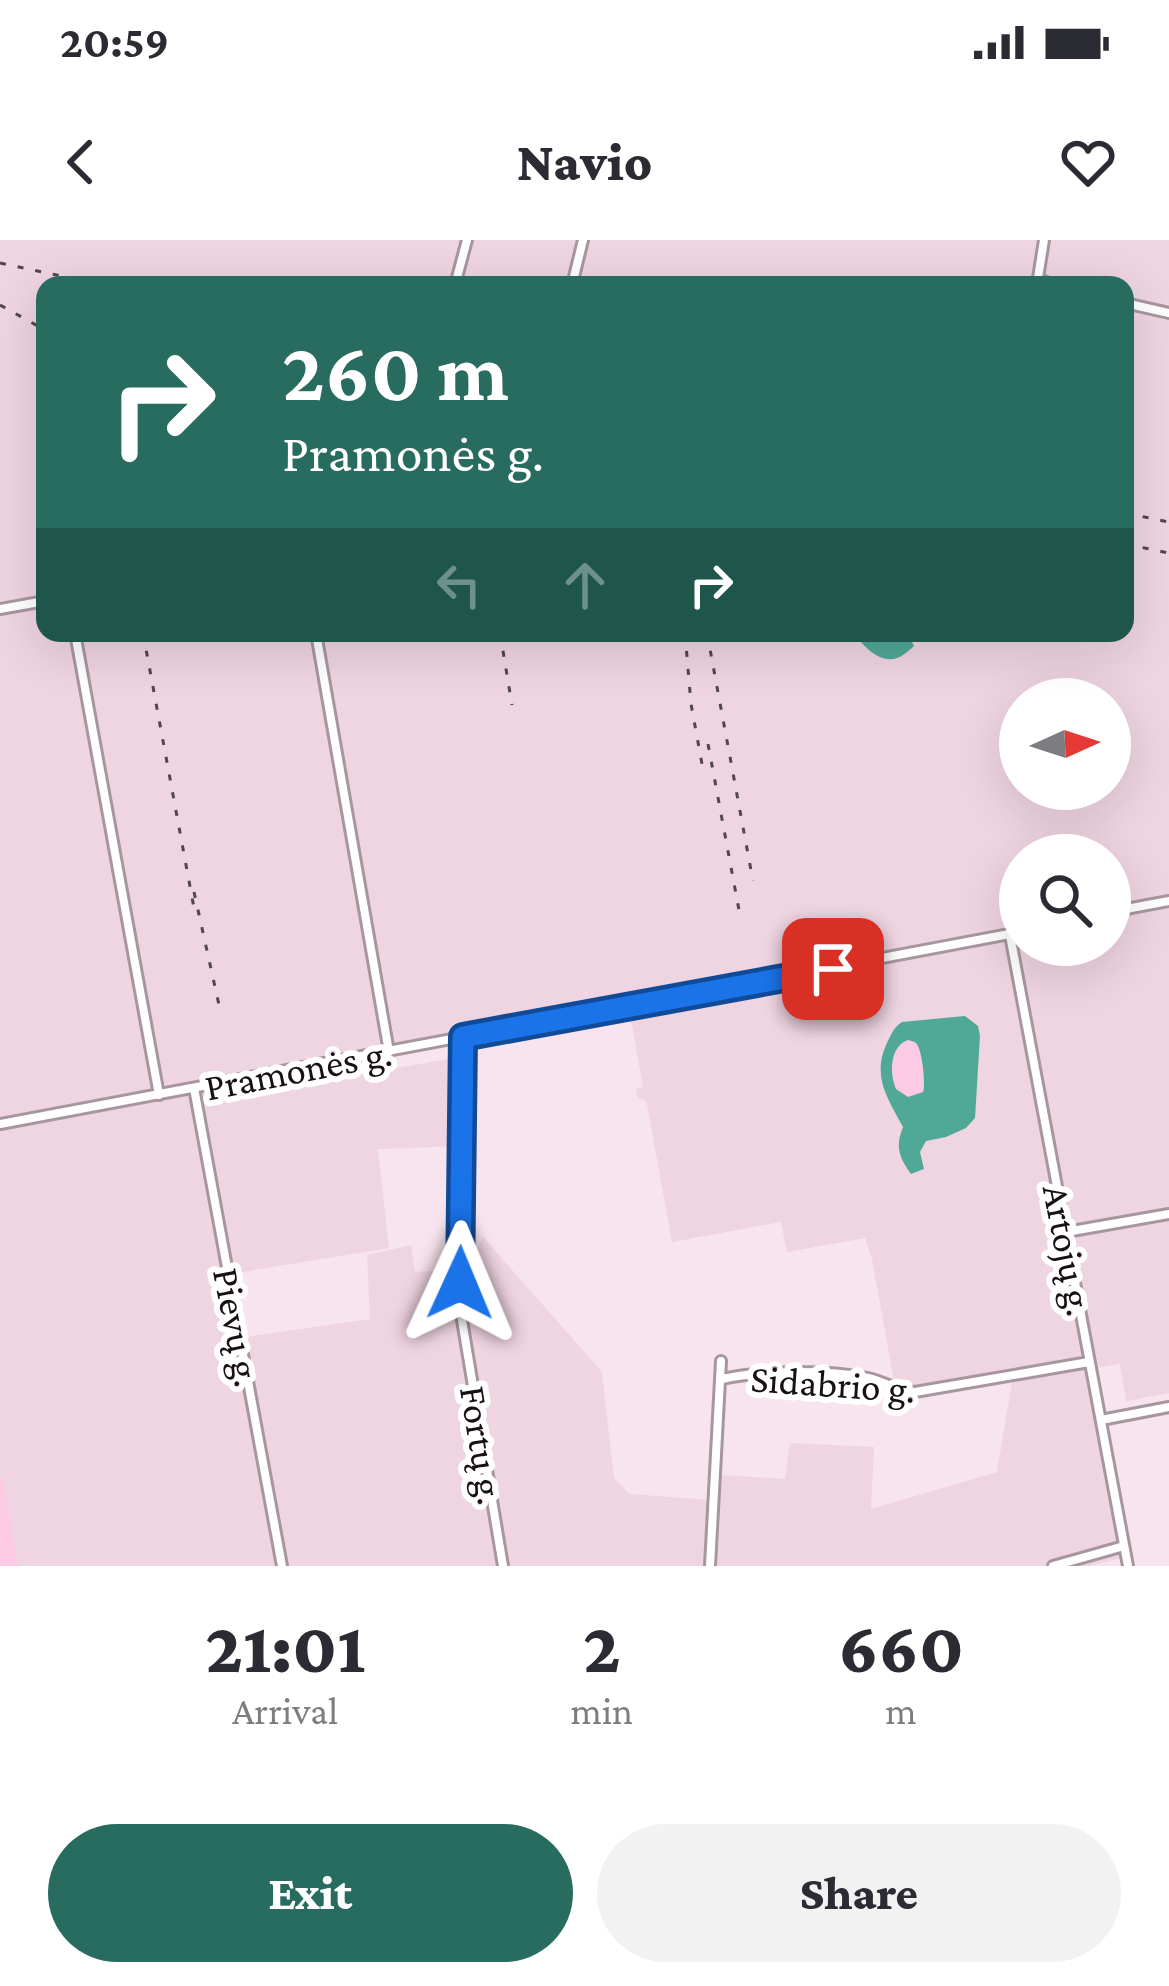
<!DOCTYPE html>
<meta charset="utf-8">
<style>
body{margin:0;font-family:"Crimson Pro",serif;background:#f2f2f3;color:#2b2b33;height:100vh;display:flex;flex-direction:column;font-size:45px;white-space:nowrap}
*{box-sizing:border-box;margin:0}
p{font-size:39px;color:#7c7c81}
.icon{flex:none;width:66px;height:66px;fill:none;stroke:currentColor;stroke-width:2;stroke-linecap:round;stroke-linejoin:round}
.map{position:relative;height:1326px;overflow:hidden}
.panel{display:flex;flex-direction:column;background:#fff;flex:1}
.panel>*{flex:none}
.guide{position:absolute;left:36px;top:36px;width:1098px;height:366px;border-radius:24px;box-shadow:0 12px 48px #0002;background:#276c5f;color:#fff;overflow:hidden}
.needle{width:78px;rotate:87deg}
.tools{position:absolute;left:999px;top:438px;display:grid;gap:24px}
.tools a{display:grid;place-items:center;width:132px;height:132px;border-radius:50%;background:#fff;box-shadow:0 12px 48px #0002;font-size:60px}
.pin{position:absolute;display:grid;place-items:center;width:102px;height:102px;color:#fff;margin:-51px;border-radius:24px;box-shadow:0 6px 18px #0006}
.me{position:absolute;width:132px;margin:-66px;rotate:1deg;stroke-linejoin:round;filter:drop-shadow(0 0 9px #0008)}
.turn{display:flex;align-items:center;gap:42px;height:252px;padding:0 48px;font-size:54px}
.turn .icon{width:156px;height:156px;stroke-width:2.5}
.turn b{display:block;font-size:84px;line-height:102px}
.lanes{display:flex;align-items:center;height:114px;padding:0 48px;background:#0003;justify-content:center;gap:60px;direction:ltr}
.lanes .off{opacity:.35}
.eta{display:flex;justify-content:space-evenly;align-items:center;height:204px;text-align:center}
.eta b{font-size:72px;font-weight:800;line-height:84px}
.primary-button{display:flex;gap:24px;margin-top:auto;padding:24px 48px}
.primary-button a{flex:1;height:138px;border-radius:72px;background:#276c5f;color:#fff;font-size:48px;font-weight:800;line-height:138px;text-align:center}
.primary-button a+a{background:#f2f2f3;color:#2b2b33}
.status{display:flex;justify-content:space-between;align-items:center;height:84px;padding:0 60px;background:#fff;direction:ltr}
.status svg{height:33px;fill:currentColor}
header{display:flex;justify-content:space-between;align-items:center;height:156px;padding:0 48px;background:#fff;font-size:54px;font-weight:800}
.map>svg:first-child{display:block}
.built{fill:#efd4e1;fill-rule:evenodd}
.green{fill:#fccae3}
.water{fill:#50a896;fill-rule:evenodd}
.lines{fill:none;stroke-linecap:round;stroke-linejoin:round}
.street-casing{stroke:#a8969f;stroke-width:14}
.street{stroke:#fff;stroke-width:8}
.rail{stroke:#51474c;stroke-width:3;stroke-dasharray:6 12;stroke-linecap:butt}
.route-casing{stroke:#114b97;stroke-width:30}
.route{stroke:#1a73e8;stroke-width:21}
.labels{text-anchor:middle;stroke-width:12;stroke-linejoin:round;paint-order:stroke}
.street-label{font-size:39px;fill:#171014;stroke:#fff}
</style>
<div class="status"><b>20:59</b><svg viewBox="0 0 49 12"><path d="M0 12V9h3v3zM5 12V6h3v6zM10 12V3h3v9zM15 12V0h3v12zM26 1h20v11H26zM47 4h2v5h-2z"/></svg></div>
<header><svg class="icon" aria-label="back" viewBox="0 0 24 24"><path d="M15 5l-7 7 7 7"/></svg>Navio<svg class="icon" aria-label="heart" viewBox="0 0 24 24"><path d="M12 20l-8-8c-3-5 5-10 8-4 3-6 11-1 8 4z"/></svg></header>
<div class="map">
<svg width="1169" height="1326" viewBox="0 0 1169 1326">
<rect width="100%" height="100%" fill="#f8e4ee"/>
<path class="built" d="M0,0H1169V1153L1126,1161L1120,1124L1085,1130L1122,1318L1089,1326H715L720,1235L785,1239L790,1203L874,1207L871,1269L997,1232L1012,1143L921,1157L909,1147L894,1141L872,1019L865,998L787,1012L781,982L672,1002L647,864L643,859H638L636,849L643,847L628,763L203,840L207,861L460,817L457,906L378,909L389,1008L236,1033L245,1097L370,1079L367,1015L411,1005L415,1032L467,1029L483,997L602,1132L614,1238L629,1254L711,1260L707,1326H18L3,1239L0,1238ZM45,45H1125V393H948L946,398L920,402L907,393H897L910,398L914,406L901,417L891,419L865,407L855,393H45ZM1020,459H1110V549H1020ZM1020,615H1110V705H1020Z"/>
<path class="green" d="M908,800C910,801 914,801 916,803C922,808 926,845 923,852L908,857L896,849C889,833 890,807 908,800Z
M0,1238H3L18,1326H0Z"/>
<path class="water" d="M855,393H897L910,398L914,406C911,409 902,417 897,418C880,424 862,406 855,393Z
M965,776L978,786L980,796L975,878L966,888L946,897L926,901L920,912L924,929L911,934C899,917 895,907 903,887C888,859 872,837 886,805C891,795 893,788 902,782ZM908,800C911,801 914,801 916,803C922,808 926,845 923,852L908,857L896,849C889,833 890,806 908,800Z"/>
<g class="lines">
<g class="street-casing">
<path id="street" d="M1044,0L1038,38L1053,45
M455,45L467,0
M572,45L583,0
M1125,63L1169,73
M0,369L45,361
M75,393L159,855
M316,393L389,812
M1110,672L1169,661
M1010,695L1128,1326
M463,797L460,1043L462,1080L503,1326
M194,848L282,1326
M0,884L1020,692
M1066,992L1169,974
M720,1142L722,1139C762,1130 828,1130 868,1138C885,1142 898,1151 915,1152L1089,1122
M1101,1180L1169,1167
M710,1326L721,1121
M1053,1326L1124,1306"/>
</g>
<use href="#street" class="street"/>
<path class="rail" d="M0,23L103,45
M0,65L45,90
M1125,273L1169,282
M1125,304L1169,313
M143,393L194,668
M500,393L512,465
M685,393L691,464L702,524
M707,393L753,641
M708,504L739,670
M194,652L221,774"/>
</g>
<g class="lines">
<g class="route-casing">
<path id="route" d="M460,1043L463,797L833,729"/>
</g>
<use href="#route" class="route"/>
</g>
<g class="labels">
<g class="street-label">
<text transform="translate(298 829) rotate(-11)" y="14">Pramonės g.</text>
<text transform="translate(1069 1010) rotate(79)" y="14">Artojų g.</text>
<text transform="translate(238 1087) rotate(79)" y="14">Pievų g.</text>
<text transform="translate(833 1143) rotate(4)" y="14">Sidabrio g.</text>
<text transform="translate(483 1205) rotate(81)" y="14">Fortų g.</text>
</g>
</g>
</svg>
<div class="tools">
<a><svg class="needle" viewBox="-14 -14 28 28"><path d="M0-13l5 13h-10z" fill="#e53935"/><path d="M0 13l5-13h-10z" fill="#7c7c81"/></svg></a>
<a><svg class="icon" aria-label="search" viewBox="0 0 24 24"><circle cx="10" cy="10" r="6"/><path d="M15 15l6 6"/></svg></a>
</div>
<div class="pin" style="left:833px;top:729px;background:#d93025"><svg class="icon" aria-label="arrive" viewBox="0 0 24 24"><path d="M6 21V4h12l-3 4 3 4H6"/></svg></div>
<svg class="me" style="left:460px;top:1043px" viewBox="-20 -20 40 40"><path d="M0-17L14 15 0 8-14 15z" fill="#1a73e8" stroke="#fff" stroke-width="4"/></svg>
<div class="guide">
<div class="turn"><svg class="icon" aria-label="right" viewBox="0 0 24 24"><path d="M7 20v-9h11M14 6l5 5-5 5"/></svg><div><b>260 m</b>Pramonės g.</div></div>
<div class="lanes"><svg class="icon off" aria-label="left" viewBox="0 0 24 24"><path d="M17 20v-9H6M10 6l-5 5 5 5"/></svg><svg class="icon off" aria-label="ahead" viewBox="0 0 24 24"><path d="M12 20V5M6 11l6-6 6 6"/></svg><svg class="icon" aria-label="right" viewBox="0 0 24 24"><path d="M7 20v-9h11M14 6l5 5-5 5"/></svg></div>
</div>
</div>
<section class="panel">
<div class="eta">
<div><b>21:01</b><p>Arrival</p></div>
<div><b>2</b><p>min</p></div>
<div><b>660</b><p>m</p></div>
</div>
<div class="primary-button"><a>Exit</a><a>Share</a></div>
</section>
